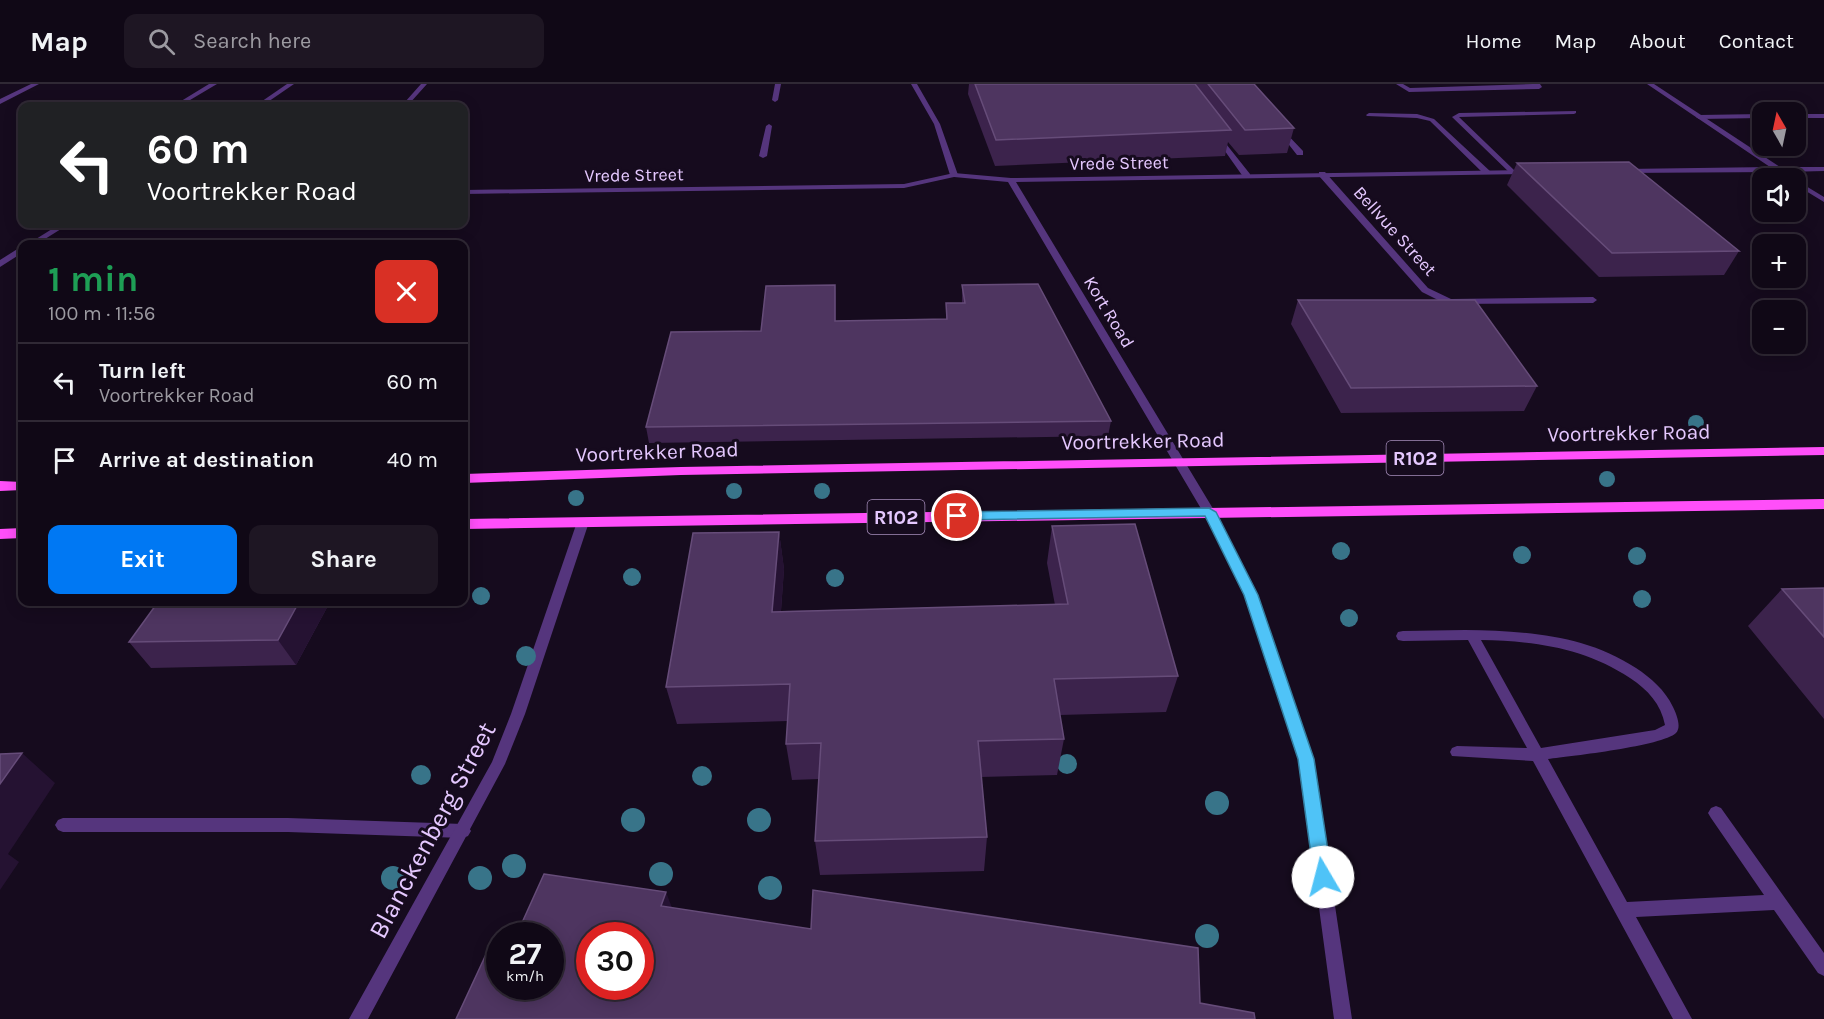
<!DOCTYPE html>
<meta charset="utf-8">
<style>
body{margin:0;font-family:Karla,sans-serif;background:#1e1623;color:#f1f3f6;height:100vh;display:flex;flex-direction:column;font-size:22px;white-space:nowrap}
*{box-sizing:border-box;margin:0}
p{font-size:20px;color:#9c9aa1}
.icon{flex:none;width:33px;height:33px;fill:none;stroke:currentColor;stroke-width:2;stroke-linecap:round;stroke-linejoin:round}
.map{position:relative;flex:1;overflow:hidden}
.details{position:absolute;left:18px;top:156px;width:450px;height:366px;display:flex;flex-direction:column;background:#100816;border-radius:12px;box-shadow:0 3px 15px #0003,0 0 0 2px #302935}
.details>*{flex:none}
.top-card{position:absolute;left:18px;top:18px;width:450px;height:126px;border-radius:12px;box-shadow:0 3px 15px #0003,0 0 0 2px #302935;background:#202124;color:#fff;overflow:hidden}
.needle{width:39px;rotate:351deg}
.tools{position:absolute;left:1752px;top:18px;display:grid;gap:12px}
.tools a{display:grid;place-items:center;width:54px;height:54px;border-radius:12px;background:#100816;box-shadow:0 3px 15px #0003,0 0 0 2px #302935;font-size:30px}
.speed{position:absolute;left:486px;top:838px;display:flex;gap:12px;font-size:30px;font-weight:700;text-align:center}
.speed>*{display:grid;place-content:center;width:78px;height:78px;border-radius:50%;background:#100816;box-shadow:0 3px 15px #0003,0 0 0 2px #302935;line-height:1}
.speed small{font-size:15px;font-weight:400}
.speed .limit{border:9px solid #d22;background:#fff;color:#111}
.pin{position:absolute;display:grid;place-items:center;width:51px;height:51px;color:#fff;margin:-26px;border:3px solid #fff;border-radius:50%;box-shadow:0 2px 6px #0007}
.me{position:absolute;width:66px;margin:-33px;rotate:352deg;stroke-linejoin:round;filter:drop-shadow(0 0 4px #0008)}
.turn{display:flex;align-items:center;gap:21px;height:126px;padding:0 30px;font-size:27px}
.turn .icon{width:78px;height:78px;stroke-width:2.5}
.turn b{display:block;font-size:42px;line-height:51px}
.round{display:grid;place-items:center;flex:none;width:63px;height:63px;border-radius:12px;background:#1e1623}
.head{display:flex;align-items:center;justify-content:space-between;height:102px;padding:0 30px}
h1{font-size:36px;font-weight:700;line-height:45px;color:#1e9e55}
.action{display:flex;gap:12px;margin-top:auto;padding:12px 30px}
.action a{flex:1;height:69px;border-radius:12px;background:#0078f3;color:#fff;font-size:24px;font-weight:700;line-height:69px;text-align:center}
.action a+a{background:#1e1623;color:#f1f3f6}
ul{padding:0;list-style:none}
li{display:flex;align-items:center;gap:18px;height:78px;padding:0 30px;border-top:2px solid #302935}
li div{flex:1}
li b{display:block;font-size:22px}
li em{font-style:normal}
header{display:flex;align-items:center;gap:36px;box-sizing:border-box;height:84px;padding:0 30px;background:#100816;border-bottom:2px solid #302935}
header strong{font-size:28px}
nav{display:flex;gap:33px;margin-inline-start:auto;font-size:21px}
.search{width:420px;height:54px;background:#1e1623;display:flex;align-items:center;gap:15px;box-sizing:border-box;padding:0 21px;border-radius:12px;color:#9c9aa1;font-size:22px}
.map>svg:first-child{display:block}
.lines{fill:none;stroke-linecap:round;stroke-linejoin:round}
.service{fill:#55357d;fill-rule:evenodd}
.minor{fill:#55357d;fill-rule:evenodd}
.primary{fill:#ff4ff9;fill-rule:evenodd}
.tree{fill:#387489}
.wall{fill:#3c234c}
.shaded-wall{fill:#251232}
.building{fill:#4e3560;stroke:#664c79;stroke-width:1.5;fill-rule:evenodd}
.route{fill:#4fc3f7;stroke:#337fa1;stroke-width:1.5}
.labels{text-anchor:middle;stroke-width:6;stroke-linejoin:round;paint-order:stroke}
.far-street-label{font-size:18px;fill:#e5c8ff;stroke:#160b1e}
.shield{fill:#160b1e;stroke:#a78fbc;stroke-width:1.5}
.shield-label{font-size:20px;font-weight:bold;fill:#e5c8ff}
.street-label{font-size:21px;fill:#e5c8ff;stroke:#160b1e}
.near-street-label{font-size:26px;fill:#e5c8ff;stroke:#160b1e}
</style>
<header>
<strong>Map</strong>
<div class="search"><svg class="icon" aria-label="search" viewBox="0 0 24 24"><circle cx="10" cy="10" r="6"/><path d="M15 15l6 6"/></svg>Search here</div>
<nav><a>Home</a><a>Map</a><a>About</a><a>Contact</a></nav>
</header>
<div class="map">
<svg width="1824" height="935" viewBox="0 0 1824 935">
<rect width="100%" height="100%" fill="#160b1e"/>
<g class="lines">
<path class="service" d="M31,0H39L0,20V15Z
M209,0H217L180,22H173Z
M421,0H427L409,20H405V18Z
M775,0H781L778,16L775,18L772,16Z
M911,0H917L940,40L958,91L957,93L950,91L934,40Z
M1396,0H1403L1410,4L1533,0H1540L1542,3L1539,5L1409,8Z
M1576,27V29L1574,30L1459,33L1514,86V90H1511L1452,33L1459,29Z
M1369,29L1417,30L1434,35L1491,88L1484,90L1430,37L1417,34L1367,32L1366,31Z
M1762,30V34L1699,35L1696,33L1699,31Z
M1796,30H1824V34H1796Z
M769,40L772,42L767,72L763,74L759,72L766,42Z
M1279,46H1283L1303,67V71H1297L1279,48Z
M1215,51H1219L1250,90V94H1244L1215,53Z
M1319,88H1325L1428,204L1451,215L1593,213L1597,216L1593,219L1446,220L1422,208L1319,92Z
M1465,546C1524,547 1584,550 1636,584C1651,594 1665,606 1673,623C1676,629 1682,643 1676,649C1662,662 1572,672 1548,675L1627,818L1764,811L1711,734L1708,729L1711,724L1716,722L1721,724L1824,869V892L1818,889L1774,826L1636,833L1692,935H1673L1533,677L1452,672L1450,668L1452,664L1457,662L1527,664L1468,556L1403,557L1398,556L1396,552L1398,548L1403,547ZM1481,556C1535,557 1585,564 1630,594C1648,606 1661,620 1665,641L1655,646L1541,664Z
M63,734H288L463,740L468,742L471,747L468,752L463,754L288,748H63L58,746L55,741L58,736Z"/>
<path class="minor" d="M287,0H294L262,22H255Z
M1647,0H1654L1780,83H1824V87L1786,88L1794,94H1787L1777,88L1621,89V85H1624L1770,83Z
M1532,86V90H1529L1016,98L1215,428L1257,511L1313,675L1352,935H1334L1299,675L1245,511L1203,428L1008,98L954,93L904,104L464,110V106L904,100L954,89L1011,94Z
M1796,96L1824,113V118L1796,101Z
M60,140H69L37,160H28Z
M19,164H22V169L0,183V176Z
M583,434L589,438L525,630L505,680L368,935H349L492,678L511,630L577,438Z"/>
<path class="primary" d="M1824,363V371L681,391L464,399V390L681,383Z
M0,397L22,398V406L0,407Z
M1824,415V425L464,445V435Z
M22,444V454L0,455V445Z"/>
</g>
<g class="tree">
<circle cx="1696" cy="339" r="8"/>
<circle cx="1607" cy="395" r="8"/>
<circle cx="734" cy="407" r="8"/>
<circle cx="822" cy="407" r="8"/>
<circle cx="576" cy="414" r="8"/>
<circle cx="1341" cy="467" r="9"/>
<circle cx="1522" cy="471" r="9"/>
<circle cx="1637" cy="472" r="9"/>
<circle cx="632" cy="493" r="9"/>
<circle cx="835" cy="494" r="9"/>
<circle cx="481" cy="512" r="9"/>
<circle cx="1642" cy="515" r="9"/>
<circle cx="1349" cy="534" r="9"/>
<circle cx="526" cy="572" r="10"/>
<circle cx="1067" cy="680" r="10"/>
<circle cx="421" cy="691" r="10"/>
<circle cx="702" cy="692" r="10"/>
<circle cx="1217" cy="719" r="12"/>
<circle cx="633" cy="736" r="12"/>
<circle cx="759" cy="736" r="12"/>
<circle cx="514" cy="782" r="12"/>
<circle cx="661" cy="790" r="12"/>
<circle cx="393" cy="794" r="12"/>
<circle cx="480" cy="794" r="12"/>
<circle cx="770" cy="804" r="12"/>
<circle cx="1207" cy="852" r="12"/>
</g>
<path class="wall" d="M969,0H1254L1294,44L1287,69L1239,71L1228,58L1225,72L995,82L968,10Z
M1517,79L1739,167L1724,191L1599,193L1507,101Z
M835,201L836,237L946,235V219H962V201L1111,337L1108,352L649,359L646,343L761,247Z
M1298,216L1537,302L1524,327L1341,329L1291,240Z
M1052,442L1178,592L1166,628L1060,631L1064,655L1057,691L981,693L987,753L984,787L820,791L815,757L819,695L792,696L786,660L788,637L677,640L666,603L779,448L784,485L781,527L1055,521L1047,479Z
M1824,504V635L1748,542L1782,505Z
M158,518H330L296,581L151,584L129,558Z"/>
<path class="shaded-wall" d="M835,201L836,215V252L835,237Z
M779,448L784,485L778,565L772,528Z
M299,518H330L296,581L278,556Z
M22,669L55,699L8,770L19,778L0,806V700Z
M666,808L677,837L661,822Z"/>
<path class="building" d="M975,0H1195L1231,46L996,56Z
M1208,0H1254L1294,44L1245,46Z
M1629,78L1739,167L1612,169L1517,79Z
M1038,200L1111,337L646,343L671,248L761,247L766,202L835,201V237L947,235L946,219H965L962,201Z
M1298,216H1475L1537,302L1351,304Z
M1135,440L1178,592L1054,595L1064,655L978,657L987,753L815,757L821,659L786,660L790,600L666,603L693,449L779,448L772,528L1068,520L1052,442Z
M1824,504V553L1782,505Z
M158,518H299L278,556L129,558Z
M22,669L0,700V670Z
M544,790L666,808L661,822L811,845L813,806L1198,864L1200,919L1254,929L1255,935H456L495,851L503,852H500V903H550V852H516ZM590,852H640V903H590Z"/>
<path class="route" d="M1209,424L1216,428L1258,511L1314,675L1332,793L1329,799L1323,802L1316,799L1314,793L1298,675L1244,511L1205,432L957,436L950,432L957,428Z"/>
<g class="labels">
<g class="far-street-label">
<text transform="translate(1119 79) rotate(-1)" y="6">Vrede Street</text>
<text transform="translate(634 91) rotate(-1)" y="6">Vrede Street</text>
<text transform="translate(1395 147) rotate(48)" y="6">Bellvue Street</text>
<text transform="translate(1109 228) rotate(59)" y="6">Kort Road</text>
</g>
<g class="shield">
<rect x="1386.5" y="357" width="57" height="34" rx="4.5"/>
<rect x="867.5" y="416" width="57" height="34" rx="4.5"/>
</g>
<g class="shield-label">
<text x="1415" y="381">R102</text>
<text x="896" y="440">R102</text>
</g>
<g class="street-label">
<text transform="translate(1629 349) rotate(-1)" y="7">Voortrekker Road</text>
<text transform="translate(1143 357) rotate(-1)" y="7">Voortrekker Road</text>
<text transform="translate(657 368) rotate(-2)" y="7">Voortrekker Road</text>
</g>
<g class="near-street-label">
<text transform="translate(432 746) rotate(-62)" y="9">Blanckenberg Street</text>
</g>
</g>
</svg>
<div class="tools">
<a><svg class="needle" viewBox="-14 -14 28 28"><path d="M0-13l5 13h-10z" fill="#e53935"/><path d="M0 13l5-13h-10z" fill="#9c9aa1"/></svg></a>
<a><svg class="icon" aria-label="sound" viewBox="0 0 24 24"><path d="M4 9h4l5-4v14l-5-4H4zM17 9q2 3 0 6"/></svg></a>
<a>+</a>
<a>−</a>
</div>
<div class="speed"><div>27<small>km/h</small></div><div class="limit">30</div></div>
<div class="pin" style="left:957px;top:432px;background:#d93025"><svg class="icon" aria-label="arrive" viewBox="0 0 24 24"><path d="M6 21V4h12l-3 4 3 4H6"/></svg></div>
<svg class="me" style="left:1323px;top:793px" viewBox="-20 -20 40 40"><circle r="19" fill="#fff"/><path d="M0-13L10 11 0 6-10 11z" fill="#4fc3f7"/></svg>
<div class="top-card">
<div class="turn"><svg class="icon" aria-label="left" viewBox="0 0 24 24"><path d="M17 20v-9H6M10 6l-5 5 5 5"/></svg><div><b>60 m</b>Voortrekker Road</div></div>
</div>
<section class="details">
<div class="head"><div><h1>1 min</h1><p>100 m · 11:56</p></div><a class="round" style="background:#d93025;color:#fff"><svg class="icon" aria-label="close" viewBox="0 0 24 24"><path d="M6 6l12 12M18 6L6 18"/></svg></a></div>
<ul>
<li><svg class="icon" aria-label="left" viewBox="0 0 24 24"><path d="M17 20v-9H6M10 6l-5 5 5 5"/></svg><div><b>Turn left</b><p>Voortrekker Road</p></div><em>60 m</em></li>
<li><svg class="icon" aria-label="arrive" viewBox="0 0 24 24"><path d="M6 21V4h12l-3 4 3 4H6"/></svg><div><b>Arrive at destination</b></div><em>40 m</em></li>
</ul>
<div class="action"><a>Exit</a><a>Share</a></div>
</section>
</div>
